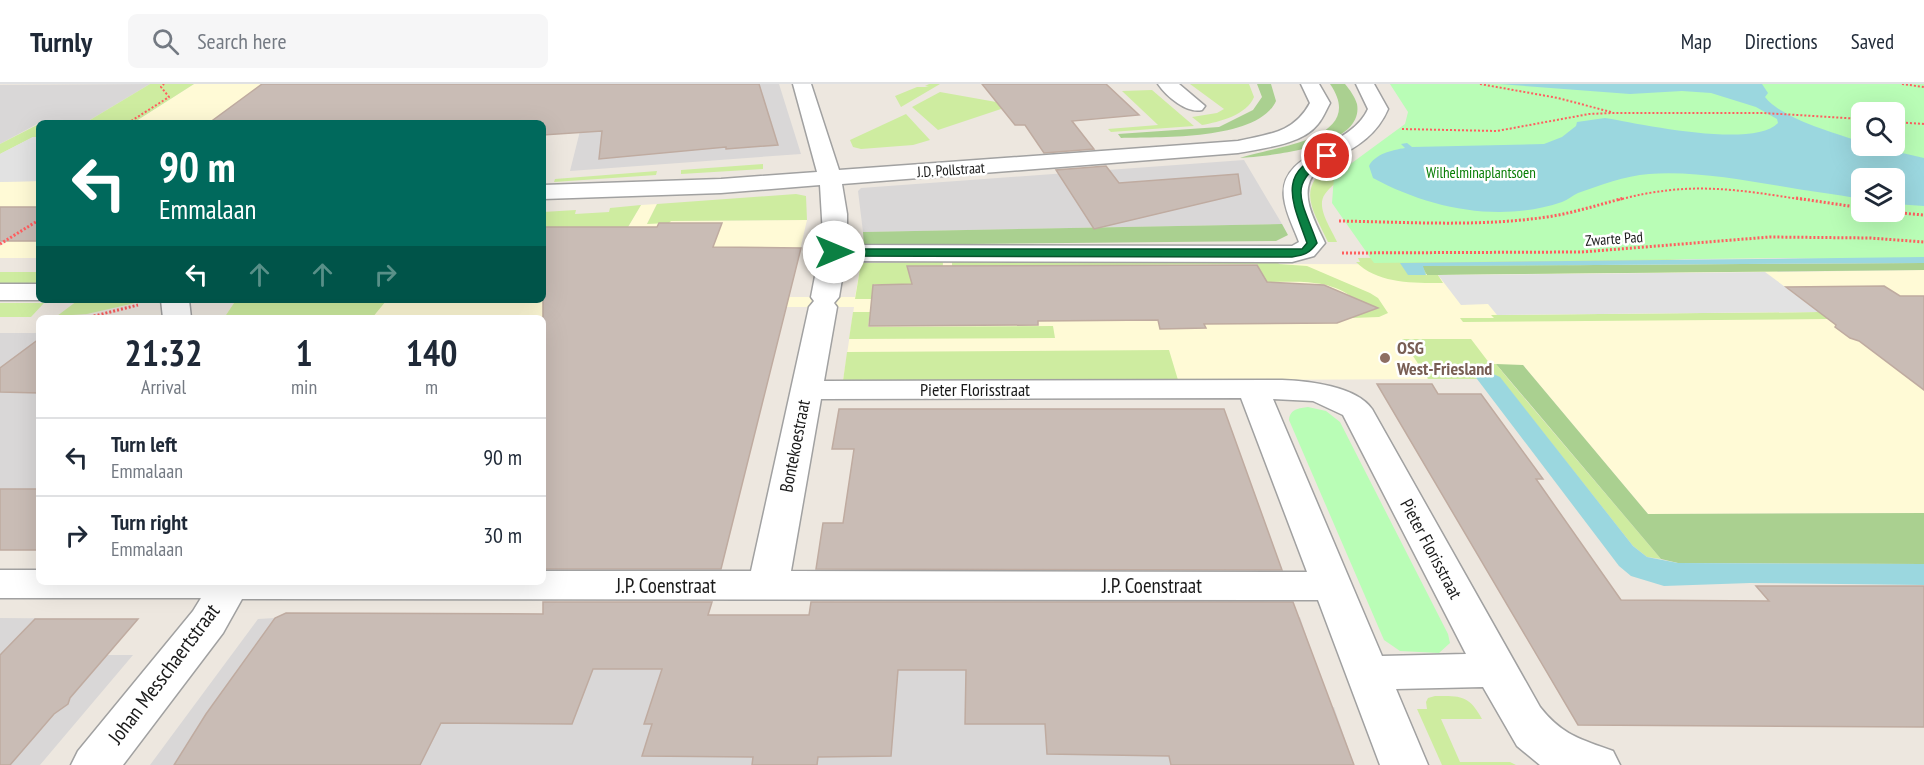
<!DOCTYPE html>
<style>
body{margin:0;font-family:"PT Sans Narrow",sans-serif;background:#f6f6f7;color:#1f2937;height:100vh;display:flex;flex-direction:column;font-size:22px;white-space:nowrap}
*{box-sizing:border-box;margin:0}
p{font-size:20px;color:#747a83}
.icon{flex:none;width:33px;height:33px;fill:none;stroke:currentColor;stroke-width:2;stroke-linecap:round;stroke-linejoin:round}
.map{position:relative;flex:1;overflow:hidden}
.panel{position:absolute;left:36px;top:231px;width:510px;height:270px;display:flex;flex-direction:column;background:#fff;border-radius:9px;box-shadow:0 6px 24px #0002}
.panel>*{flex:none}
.guide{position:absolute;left:36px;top:36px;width:510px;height:183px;border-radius:9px;box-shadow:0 6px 24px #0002;background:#00695c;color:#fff;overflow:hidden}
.buttons{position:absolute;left:1851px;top:18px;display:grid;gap:12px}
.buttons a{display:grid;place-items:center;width:54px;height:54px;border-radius:9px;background:#fff;box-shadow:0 6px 24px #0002;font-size:30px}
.pin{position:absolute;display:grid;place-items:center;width:51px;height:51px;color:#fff;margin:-26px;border:3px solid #fff;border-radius:50%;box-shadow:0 2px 6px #0007}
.me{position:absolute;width:66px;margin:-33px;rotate:90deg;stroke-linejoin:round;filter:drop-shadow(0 0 4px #0008)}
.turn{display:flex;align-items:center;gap:21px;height:126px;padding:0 24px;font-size:27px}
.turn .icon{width:78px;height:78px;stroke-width:2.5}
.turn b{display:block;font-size:42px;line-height:51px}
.lanes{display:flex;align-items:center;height:57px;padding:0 24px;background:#0003;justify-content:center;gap:30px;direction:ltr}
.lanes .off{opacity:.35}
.eta{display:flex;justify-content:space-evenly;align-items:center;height:102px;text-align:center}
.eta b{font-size:36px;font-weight:700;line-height:42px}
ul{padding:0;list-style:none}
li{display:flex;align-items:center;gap:18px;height:78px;padding:0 24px;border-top:2px solid #e0e1e3}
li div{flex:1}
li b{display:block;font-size:22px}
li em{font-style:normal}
header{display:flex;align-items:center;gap:36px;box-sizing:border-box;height:84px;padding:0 30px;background:#fff;border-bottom:2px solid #e0e1e3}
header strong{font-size:28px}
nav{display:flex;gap:33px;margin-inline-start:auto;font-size:21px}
.search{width:420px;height:54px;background:#f6f6f7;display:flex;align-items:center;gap:15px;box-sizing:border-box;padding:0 21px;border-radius:9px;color:#747a83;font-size:22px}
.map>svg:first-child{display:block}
.residential{fill:#d9d7d7}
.education{fill:#fffad6}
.grass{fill:#ceeca0}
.forest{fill:#aad090}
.park{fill:#b9fdb6;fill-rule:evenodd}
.parking{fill:#e2e2e2}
.water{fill:#9bd7df}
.building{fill:#c9bcb5;stroke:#bfaba0;stroke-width:1.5}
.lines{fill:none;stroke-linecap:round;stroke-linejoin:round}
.minor-casing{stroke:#a1a1a1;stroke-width:3}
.path-far1{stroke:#ff5e5f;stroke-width:2;stroke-dasharray:2 2;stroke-linecap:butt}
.path{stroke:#ff5e5f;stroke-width:3;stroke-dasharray:2 2;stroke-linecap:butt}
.minor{fill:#fff;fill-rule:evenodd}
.route{fill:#0b8043;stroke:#07532c;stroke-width:1.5}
.education-dot{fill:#8d6e63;stroke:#fff;stroke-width:2}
.labels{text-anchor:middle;stroke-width:5;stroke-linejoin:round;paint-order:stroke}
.far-street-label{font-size:15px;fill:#1a1a1a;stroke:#fff}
.far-park-label{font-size:15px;fill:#087d04;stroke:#fff}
.education-label{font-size:18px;font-weight:bold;fill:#785e54;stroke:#fff;text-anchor:start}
.street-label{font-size:18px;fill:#1a1a1a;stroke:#fff}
.near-street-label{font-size:21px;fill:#1a1a1a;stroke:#fff}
</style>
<header>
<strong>Turnly</strong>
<div class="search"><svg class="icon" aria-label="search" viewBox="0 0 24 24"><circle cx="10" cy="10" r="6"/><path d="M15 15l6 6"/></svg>Search here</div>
<nav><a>Map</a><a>Directions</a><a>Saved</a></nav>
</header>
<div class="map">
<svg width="1924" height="681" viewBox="0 0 1924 681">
<rect width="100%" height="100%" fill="#ede7df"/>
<path class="residential" d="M150,0L85,39H39L0,60V1Z
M480,0H779L801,70L570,87L580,47Z
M1244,76L1282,140L863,148L858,107L861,104Z
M0,249H39V466H0Z
M286,529L1300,533L1330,623H1334L1354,681H150L258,535L275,534Z
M0,534L123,535L127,543L105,571H133L40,681H0Z"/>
<path class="education" d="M194,0H480L354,39H133Z
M39,97V132L0,156V98Z
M657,120L647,140L671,137L807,136L789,213H855L861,179L1770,181L1778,188L1924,186V429L1648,430L1523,281L1472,295L843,297L854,223H786L746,383H721L543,234H224L236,216H543L628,143L641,121Z
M39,138V174H0V162Z"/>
<path class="grass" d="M150,0H194L133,39H85Z
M929,0H940L901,23L895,12L917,3H929L925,2Z
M1190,0H1249L1254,13C1247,31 1219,38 1202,41L1192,33L1217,29L1224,25Z
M1152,6L1194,42L1111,48L1108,45L1158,41L1122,7Z
M940,8L1013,21L938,46L912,23Z
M906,30L930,56L913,61L861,65L853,63L850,56Z
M39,40V53H33L0,70V60Z
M1334,77L1341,79C1339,106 1339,92 1325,110C1315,123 1332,146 1337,158H1328C1312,124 1295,104 1334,77Z
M763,80V85L681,90V86Z
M657,87L656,91L554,98L555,95Z
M796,110L806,112L807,136L671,137L669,139L647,140L657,120Z
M641,121L628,143H543V128L576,126L575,130L609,128L610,124Z
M1924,162V173L1702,174L1408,191H1438L1443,199C1414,199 1378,200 1356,178H1360L1358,174L1595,171Z
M952,175L1276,176L1279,180L1307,182L1370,209L1378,214L1388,229L1379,233L1351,234L1353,214C1329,194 1295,198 1266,198L1257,180L964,182L952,200Z
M943,178L942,200H874L872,215H855L861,179Z
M0,188H39V200L0,201Z
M93,216H141L144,217L87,230L57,232L77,217Z
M236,216H386V217L372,234H224Z
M0,219H44L31,233H0Z
M853,228H870L868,243L1053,242L1055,254L849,255Z
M1819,228L1829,235L1463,238L1460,234H1494L1491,231Z
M1402,255H1471L1490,280H1496L1509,296L1661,475L1647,473L1633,462L1500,294L1484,286H1478L1474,291L1477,295H1428Z
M1169,266L1178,296L843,297L847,268Z
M1435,612C1461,612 1469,611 1482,635H1441L1460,678H1510L1516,681H1442L1417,625H1427L1426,618L1428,614Z"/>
<path class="forest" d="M1257,0H1271L1276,17C1258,57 1158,53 1121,54L1118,50L1219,43L1253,26L1262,13Z
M1330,0H1345C1350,6 1355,13 1357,20C1365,64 1266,72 1240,74C1271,63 1369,56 1330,0Z
M1282,140L1288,151L1276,157L864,161L863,148Z
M1924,179V186L1438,191H1427L1422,182Z
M1496,280L1523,281L1648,430L1924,429V480L1678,479L1661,475Z"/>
<path class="park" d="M1390,0H1924V177L1783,174L1374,179L1332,119L1334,92L1405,40L1408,28ZM1862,28H1894V62H1862ZM1862,94H1894V128H1862Z
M1308,323L1326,327L1340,338L1448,550L1450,559L1439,569L1400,567L1384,556L1289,336C1290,325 1299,324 1308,323Z"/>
<path class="parking" d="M33,53H39V97L0,98V70Z
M1765,188L1819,228L1497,231L1488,220L1461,221L1438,191Z"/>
<path class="water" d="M1499,0H1762L1768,9L1765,13C1782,35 1835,49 1861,58L1862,62H1872L1924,74V122L1895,120L1894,94H1862L1861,115C1835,110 1807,107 1780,102C1736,95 1693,87 1649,90C1624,92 1601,101 1578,109C1573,111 1568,116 1562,118C1500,139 1430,125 1373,94L1369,82C1375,70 1392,66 1405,64L1401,60L1407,59L1412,63L1544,60L1562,53L1576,42L1577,38L1605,34C1641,40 1753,65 1778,39L1777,35L1756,23L1711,9L1682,7L1630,10Z
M1924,173V179L1423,182L1426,191H1408L1400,179Z
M1478,286H1484L1500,293L1633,462L1647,473L1678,479L1924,480V501L1750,499L1664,502L1631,492L1619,482L1474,291Z"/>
<path class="building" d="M262,0H759L778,61L726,65V63L599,75L602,47L543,51V39H209Z
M982,0H1106L1139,31L1072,37L1094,65L1044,69L1025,41H1015Z
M1106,82L1119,99L1238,90L1241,110L1094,145L1056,86Z
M0,123H39V157H0Z
M659,139H722L713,163L801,164L721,485H543V143H657Z
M1257,181L1267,198L1324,201L1378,224L1337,239L1204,240L1206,244L1160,245L1158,236L1038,237V241L869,242L873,201L912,200L907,182Z
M1884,202L1900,212H1924V306L1859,257L1850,254L1835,243L1836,241L1786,203Z
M39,255V309L0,308V284Z
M1377,300H1432L1438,310H1481L1543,395H1536L1621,516L1769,517L1756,502H1924V643L1578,641Z
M839,325H1224L1282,486L816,485L823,439H843L854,365H832Z
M0,405H39V466H0Z
M543,518H712L708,531H809L811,518H1293L1354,681H1171L1169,672L1047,670L1045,640H965L966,586H898L891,672L818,673L817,681H752L753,673L642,672L652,640H644L662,585H593L572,640L441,639L420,681H174L206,630L275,534L286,529L543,530Z
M35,535H138L70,614L68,620L54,630L10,681H0V571Z"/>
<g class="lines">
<g class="minor-casing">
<path id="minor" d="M793,0H811L839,86L1238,57C1269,50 1294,49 1310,19L1301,0H1319L1330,19C1326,26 1323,34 1318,40C1302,61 1262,64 1238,69L842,100L847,130V161L1292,162L1299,158C1294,144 1286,130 1284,114C1278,67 1350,65 1368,25L1356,0H1374L1388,25C1374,58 1346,67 1318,85C1296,107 1314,135 1325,159L1314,172L1292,178L845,177L839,213L834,219L837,223L824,297L1282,296C1308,297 1356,302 1372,325L1540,623C1562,651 1580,655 1613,667L1620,681H1540L1517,662L1483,603L1396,605L1428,681H1380L1318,516L242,515L223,549L123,681H71L78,667L193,527L201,514H0V486H39V498H543V487H751L809,223L814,217L811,213L823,151L820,101L721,109L543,115V101L721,95L817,88ZM1241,314L1307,488L791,487L821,315ZM1273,315L1313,317L1343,331L1466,570L1382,572Z
M1158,0H1179L1205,22L1202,26C1187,30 1166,12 1158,0Z
M0,200H39L40,216H0Z
M161,216H189L191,234H163Z"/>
</g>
<path class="path-far1" d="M1480,0L1558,14L1611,28
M1902,0L1924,3
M1894,38L1924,40
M128,39L169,13L161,3L164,0
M1402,45L1497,47L1589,30L1612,29H1764L1862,35
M1618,116C1688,97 1735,105 1805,116"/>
<path class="path" d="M1796,114L1862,124
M1889,128L1924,131
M1339,137C1408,138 1478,143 1547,133C1573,129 1598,121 1624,114
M0,160L39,136
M1342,169L1582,168L1770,153L1870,154L1924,158
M86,234L138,221"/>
<use href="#minor" class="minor"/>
</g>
<path class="route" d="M1327,69L1331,72L1330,73C1284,100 1303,118 1317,159C1309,170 1304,171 1292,173L834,172L828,168L834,165H1302L1307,159C1294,121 1274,87 1327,69Z"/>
<circle class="education-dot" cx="1385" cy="274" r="6"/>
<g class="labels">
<g class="far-street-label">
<text transform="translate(951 86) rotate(-4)" y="5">J.D. Pollstraat</text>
<text transform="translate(1614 155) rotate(-4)" y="5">Zwarte Pad</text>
</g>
<g class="far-park-label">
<text x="1481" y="94">Wilhelminaplantsoen</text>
</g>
<g class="education-label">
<text x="1397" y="270">OSG<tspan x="1397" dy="21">West-Friesland</tspan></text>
</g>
<g class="street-label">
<text x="975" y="312">Pieter Florisstraat</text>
<text transform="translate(795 362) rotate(-79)" y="6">Bontekoestraat</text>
<text transform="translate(1431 465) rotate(62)" y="6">Pieter Florisstraat</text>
</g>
<g class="near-street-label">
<text x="666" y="509">J.P. Coenstraat</text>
<text x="1152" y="509">J.P. Coenstraat</text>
<text transform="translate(164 590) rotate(-53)" y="7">Johan Messchaertstraat</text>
</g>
</g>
</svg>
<div class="buttons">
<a><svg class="icon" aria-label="search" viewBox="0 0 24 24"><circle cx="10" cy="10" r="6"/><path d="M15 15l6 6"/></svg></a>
<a><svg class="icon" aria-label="layers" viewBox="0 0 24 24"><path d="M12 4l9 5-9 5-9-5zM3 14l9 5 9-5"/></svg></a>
</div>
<div class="pin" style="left:1327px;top:72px;background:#d93025"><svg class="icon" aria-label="arrive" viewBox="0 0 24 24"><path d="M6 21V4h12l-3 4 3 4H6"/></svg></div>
<svg class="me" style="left:834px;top:168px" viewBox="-20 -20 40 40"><circle r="19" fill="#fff"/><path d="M0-13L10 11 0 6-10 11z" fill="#0b8043"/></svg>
<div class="guide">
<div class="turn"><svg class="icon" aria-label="left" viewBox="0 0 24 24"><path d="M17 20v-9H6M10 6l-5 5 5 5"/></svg><div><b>90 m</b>Emmalaan</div></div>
<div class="lanes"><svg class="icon" aria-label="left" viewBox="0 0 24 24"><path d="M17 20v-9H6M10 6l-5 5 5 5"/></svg><svg class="icon off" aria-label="ahead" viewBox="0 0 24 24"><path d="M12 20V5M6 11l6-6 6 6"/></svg><svg class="icon off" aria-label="ahead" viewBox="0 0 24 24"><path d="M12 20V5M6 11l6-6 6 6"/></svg><svg class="icon off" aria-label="right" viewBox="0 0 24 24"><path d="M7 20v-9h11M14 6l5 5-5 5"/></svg></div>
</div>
<section class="panel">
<div class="eta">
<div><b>21:32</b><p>Arrival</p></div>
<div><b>1</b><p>min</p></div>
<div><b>140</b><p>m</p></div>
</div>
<ul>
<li><svg class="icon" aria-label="left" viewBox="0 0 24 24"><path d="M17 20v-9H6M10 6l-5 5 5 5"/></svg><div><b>Turn left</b><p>Emmalaan</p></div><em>90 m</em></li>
<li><svg class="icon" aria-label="right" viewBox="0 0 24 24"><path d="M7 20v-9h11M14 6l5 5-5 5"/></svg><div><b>Turn right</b><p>Emmalaan</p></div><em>30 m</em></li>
</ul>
</section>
</div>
